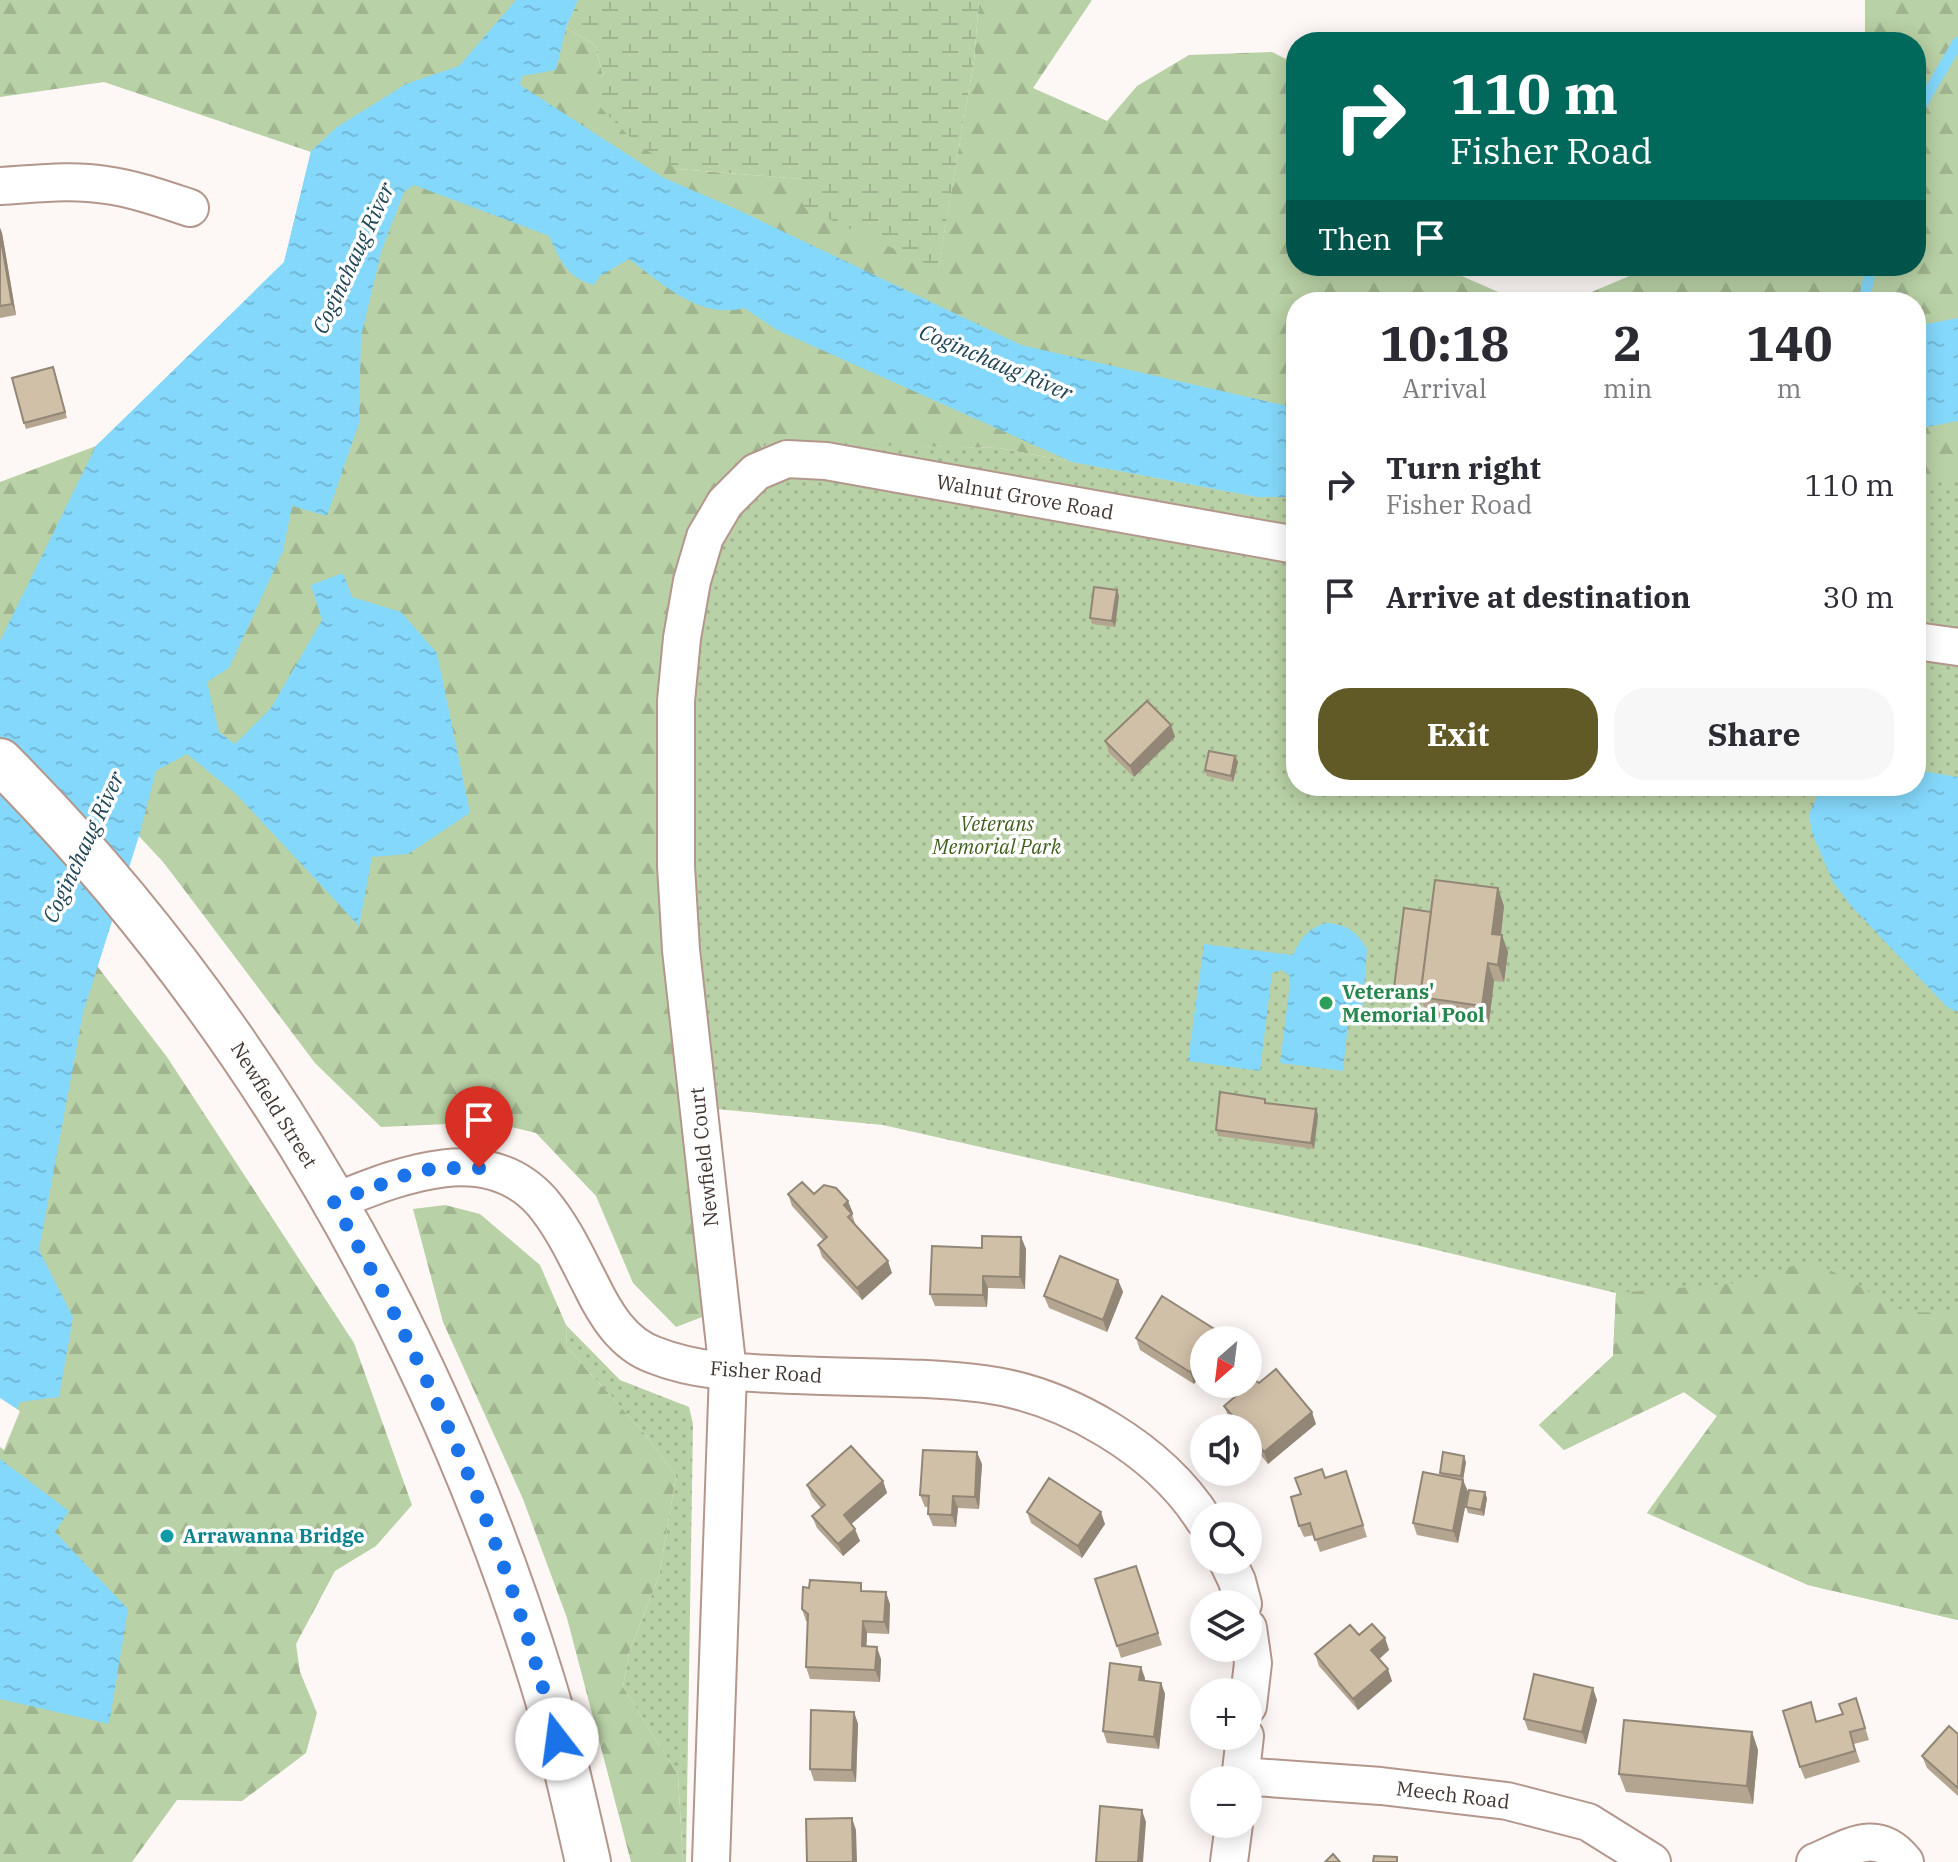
<!DOCTYPE html>
<meta charset="utf-8">
<style>
body{margin:0;font-family:"IBM Plex Serif",serif;background:#f7f7f7;color:#2b2b33;height:100vh;display:flex;flex-direction:column;font-size:30px;white-space:nowrap}
*{box-sizing:border-box;margin:0}
p{font-size:26px;color:#7c7c81}
.icon{flex:none;width:44px;height:44px;fill:none;stroke:currentColor;stroke-width:2;stroke-linecap:round;stroke-linejoin:round}
.map{position:relative;flex:1;overflow:hidden}
.details{position:absolute;left:1286px;top:292px;width:640px;height:504px;display:flex;flex-direction:column;background:#fff;border-radius:32px;box-shadow:0 4px 20px #0003}
.details>*{flex:none}
.top-card{position:absolute;left:1286px;top:32px;width:640px;height:244px;border-radius:32px;box-shadow:0 4px 20px #0003;background:#00695c;color:#fff;overflow:hidden}
.needle{width:52px;rotate:208deg}
.buttons{position:absolute;left:1190px;top:1326px;display:grid;gap:16px}
.buttons a{display:grid;place-items:center;width:72px;height:72px;border-radius:50%;background:#fff;box-shadow:0 4px 20px #0003;font-size:40px}
.pin{position:absolute;display:grid;place-items:center;width:68px;height:68px;color:#fff;margin:-82px -34px;border-radius:50% 50% 50% 0;rotate:-45deg;box-shadow:0 0 8px #0007}
.pin .icon{rotate:45deg}
.me{position:absolute;width:88px;margin:-44px;rotate:345deg;stroke-linejoin:round;filter:drop-shadow(0 0 6px #0008)}
.turn{display:flex;align-items:center;gap:28px;height:168px;padding:0 32px;font-size:36px}
.turn .icon{width:104px;height:104px;stroke-width:2.5}
.turn b{display:block;font-size:56px;line-height:68px}
.then{display:flex;align-items:center;height:76px;padding:0 32px;background:#0003;gap:16px;font-size:30px}
.eta{display:flex;justify-content:space-evenly;align-items:center;height:136px;text-align:center}
.eta b{font-size:48px;font-weight:800;line-height:56px}
.primary-button{display:flex;gap:16px;margin-top:auto;padding:16px 32px}
.primary-button a{flex:1;height:92px;border-radius:32px;background:#615a27;color:#fff;font-size:32px;font-weight:800;line-height:92px;text-align:center}
.primary-button a+a{background:#f7f7f7;color:#2b2b33}
ul{padding:0;list-style:none}
li{display:flex;align-items:center;gap:24px;height:112px;padding:0 32px}
li div{flex:1}
li b{display:block;font-size:30px}
li em{font-style:normal}
.map>svg:first-child{display:block}
.green{fill:url(#green-dots)}
.forest{fill:url(#forest-firs)}
.wetland{fill:url(#wetland-marsh)}
.water{fill:url(#water-ripples)}
.pier{fill:#fdf7f5}
.lines{fill:none;stroke-linecap:round;stroke-linejoin:round}
.stream{stroke:#84d8fb;stroke-width:11}
.minor-casing{stroke:#b4978c;stroke-width:40}
.major-casing{stroke:#b4978c;stroke-width:48}
.minor{stroke:#fff;stroke-width:36}
.major{stroke:#fff;stroke-width:44}
.wall{fill:#b4a590}
.shaded-wall{fill:#928676}
.building{fill:#d1c0a8;stroke:#928676;stroke-width:2}
.route{stroke:#1a73e8;stroke-width:14;stroke-dasharray:0 25.2}
.leisure-dot{fill:#2e9e5b;stroke:#fff;stroke-width:3}
.culture-dot{fill:#0f9aa8;stroke:#fff;stroke-width:3}
.labels{text-anchor:middle;stroke-width:7;stroke-linejoin:round;paint-order:stroke}
.street-label{font-size:20px;fill:#433732;stroke:#fff}
.park-label{font-size:20px;font-style:italic;fill:#3f5f1d;stroke:#fff}
.leisure-label{font-size:20px;font-weight:bold;fill:#27864d;stroke:#fff;text-anchor:start}
.culture-label{font-size:20px;font-weight:bold;fill:#0d838f;stroke:#fff;text-anchor:start}
.water-label{font-size:22px;font-style:italic;fill:#214656;stroke:#fff}
</style>
<div class="map">
<svg width="1958" height="1862" viewBox="0 0 1958 1862">
<defs>
<pattern id="green-dots" width="8" height="8" patternUnits="userSpaceOnUse" patternTransform="scale(2)"><rect width="8" height="8" fill="#b9d1a6"/><path d="M2 2h.1M6 6h.1" fill="none" stroke="#a0b48f" stroke-width="1.8" stroke-linecap="round"/></pattern>
<pattern id="forest-firs" width="22" height="20" patternUnits="userSpaceOnUse" patternTransform="scale(2)"><rect width="22" height="20" fill="#b9d1a6"/><path d="M5 1l3.5 6h-7zM16 11l3.5 6h-7z" fill="#a0b48f"/></pattern>
<pattern id="wetland-marsh" width="20" height="14" patternUnits="userSpaceOnUse" patternTransform="scale(2)"><rect width="20" height="14" fill="#b9d1a6"/><path d="M1 5h8M5 5V1M11 12h8M15 12V8" fill="none" stroke="#a0b48f"/></pattern>
<pattern id="water-ripples" width="26" height="14" patternUnits="userSpaceOnUse" patternTransform="scale(2)"><rect width="26" height="14" fill="#84d8fb"/><path d="M2 4q2-2 4 0t4 0M15 11q2-2 4 0t4 0" fill="none" stroke="#73bad8"/></pattern>
</defs>
<rect width="100%" height="100%" fill="#fdf7f5"/>
<path class="green" d="M1958,421V1620L1808,1585L1647,1513L1717,1416L1684,1392L1564,1450L1539,1425L1613,1356L1616,1293L1420,1246L883,1125L716,1109C697,904 654,627 764,442L999,448L1257,497H1296V786H1916V429Z
M566,1325L620,1380L689,1407L693,1424L686,1862H683L678,1775L623,1687L629,1652L659,1576L676,1476L644,1433L567,1347Z"/>
<path class="forest" d="M0,0H578L566,28L595,45L603,76L677,169L801,179L938,268L974,61L979,0H1092L1033,88L1107,121L1137,86L1189,55L1272,52L1296,64V182L1288,200L1296,204V266H1439L1521,302H1296V497H1257L999,448L764,443C669,603 689,828 707,1007C716,1106 727,1204 739,1303L676,1327L633,1283L596,1196L536,1133L491,1122L381,1127L315,1063L164,863L0,687V482L96,446L284,263L311,152L104,82L0,97Z
M1865,0H1958V479L1916,486V302H1568L1653,266H1916V42H1865Z
M0,849L38,889L167,1057L354,1343L412,1505L376,1546L335,1571L296,1644L300,1672L317,1713L306,1753L242,1801L177,1800L132,1862H0Z
M445,1205L480,1214L540,1265L566,1325L567,1347L644,1433L676,1476L659,1576L629,1652L623,1687L678,1775L683,1862H631L567,1618L523,1499L443,1322L413,1209Z
M1812,1260L1905,1312L1958,1313V1620L1808,1585L1647,1513L1717,1416L1684,1392L1564,1450L1539,1425L1613,1356L1616,1293L1738,1283Z"/>
<path class="wetland" d="M578,0H979L974,61L938,269L803,207L801,179L677,169L638,145L595,102L603,76L595,45L566,28Z"/>
<path class="water" d="M516,0H578L566,28L556,70L522,76L520,85L664,178L736,209L1021,345L1296,408V497H1257L1072,462L777,330L744,308C699,320 662,283 629,259L600,276L594,285C567,278 560,260 549,236L414,185L404,192L382,249L361,336L359,423L327,516L292,506L283,551L229,668L207,682L219,732L235,744L271,708L322,620L311,585L343,573L352,597L401,612L437,653L470,813L408,854L372,857L359,926L236,794L187,754L156,771L139,836L83,1013L39,1250L73,1317L59,1397L20,1402L0,1449V641L96,446L284,262L311,151L337,127L406,84L459,66Z
M1958,318V421L1916,429V326Z
M1916,770L1958,777V1012L1947,1007L1852,907L1833,882L1812,833L1809,814L1822,786H1916Z
M1326,923C1347,924 1357,932 1367,949L1361,1025L1348,1024L1343,1071L1280,1063L1290,983V976L1282,970L1272,973L1260,1071L1188,1061L1204,944L1293,955C1300,938 1309,928 1326,923Z
M0,1459L69,1511L55,1532L128,1609L109,1724L0,1699Z"/>
<path class="pier" d="M0,1398L20,1411L4,1450L0,1447Z"/>
<g class="lines">
<path class="stream" d="M1916,114L1958,42
M1864,302L1871,266"/>
<g class="minor-casing">
<path id="minor" d="M0,186C35,184 71,179 106,185C135,189 163,199 190,208
M1916,641L1958,647
M334,1202C399,1176 486,1139 542,1202C563,1227 576,1256 591,1285C605,1314 623,1344 654,1355C699,1373 748,1373 797,1375C858,1378 922,1376 984,1384C1066,1395 1159,1449 1204,1520
M1227,1560L1237,1581L1243,1604
M1248,1628L1253,1663L1248,1706
M1240,1776L1381,1786L1507,1801L1588,1822L1652,1862
M1240,1780L1245,1736
M711,1862L728,1372L681,950L676,866V701L682,638L692,581L705,537L725,503L756,472L787,459L826,461L1296,545
M1229,1862L1234,1824
M1815,1862C1849,1848 1877,1826 1905,1862"/>
</g>
<g class="major-casing">
<path id="major" d="M0,761C252,1014 435,1336 541,1677C560,1738 574,1800 588,1862"/>
</g>
<use href="#minor" class="minor"/>
<use href="#major" class="major"/>
</g>
<path class="wall" d="M0,228L2,233L16,315L0,318Z
M53,367L67,418L26,429L24,423Z
M1119,596L1115,627L1092,624L1090,618Z
M1171,725L1175,737L1134,777L1109,753L1105,741Z
M1235,756L1238,762L1233,782L1207,776L1205,770Z
M1504,906L1501,935L1508,952L1504,982L1494,981L1489,1023L1427,1015L1420,997L1396,994L1394,988L1431,912Z
M1267,1103L1316,1109L1318,1115L1314,1149L1218,1136L1216,1130Z
M788,1194H814L853,1213L852,1214L856,1226L892,1273L862,1300L822,1257L818,1245L823,1240L792,1206Z
M1021,1237L1026,1249L1025,1289L988,1288L987,1307L935,1306L930,1294L982,1248Z
M1118,1280L1123,1292L1107,1332L1049,1308L1044,1296Z
M1136,1338L1204,1340V1376L1201,1374L1194,1384L1140,1350Z
M1262,1364L1249,1385L1259,1383L1316,1424L1268,1464L1248,1440V1428H1237L1229,1418L1224,1406L1242,1391L1231,1384H1248Z
M1466,1462L1463,1480L1468,1492L1458,1543L1417,1535L1413,1523L1441,1475L1440,1473Z
M982,1464L979,1509L958,1508L956,1527L933,1526L928,1514L929,1507H925L920,1495Z
M1346,1471L1367,1537L1320,1552L1314,1535L1304,1537L1299,1526L1301,1494L1326,1478Z
M883,1481L887,1493L851,1524L860,1541L843,1556L817,1528L812,1516L821,1508L812,1497L807,1485Z
M1487,1498L1484,1516L1468,1513L1466,1507Z
M1027,1512L1105,1524L1082,1558L1031,1523Z
M1136,1566L1162,1645L1121,1658L1095,1579Z
M864,1591L890,1604L889,1634L867,1633L866,1646L881,1659L880,1682L810,1679L806,1667L808,1622L806,1621L802,1609Z
M1359,1635L1385,1638L1389,1650L1379,1659L1392,1681L1358,1710L1319,1666L1315,1654Z
M1145,1678V1681L1161,1683L1165,1694L1159,1749L1107,1743L1103,1731Z
M1856,1698L1869,1740L1854,1744L1860,1762L1805,1779L1800,1767L1817,1722L1843,1714Z
M1597,1700L1586,1744L1528,1730L1524,1719Z
M854,1712L858,1724L856,1782L814,1781L810,1769Z
M1752,1732L1758,1750L1753,1804L1626,1792L1619,1774Z
M1958,1734V1796L1927,1768L1922,1756Z"/>
<path class="shaded-wall" d="M0,228L2,233L16,315L12,304L0,234Z
M1117,590L1119,596L1115,627L1112,621Z
M1171,725L1175,737L1134,777L1130,766Z
M1235,756L1238,762L1233,782L1231,776Z
M1498,888L1504,906L1499,951L1492,934Z
M1502,935L1508,952L1504,982L1498,965Z
M1488,963L1494,981L1489,1023L1482,1006Z
M1316,1109L1318,1115L1314,1149L1311,1143Z
M848,1201L853,1213L848,1217L844,1205Z
M1021,1237L1026,1249L1025,1289L1020,1277Z
M888,1261L892,1273L862,1300L857,1288Z
M983,1276L988,1288L987,1307L983,1295Z
M1118,1280L1123,1292L1107,1332L1103,1320Z
M1216,1330L1220,1340H1210Z
M1258,1352L1262,1364L1244,1393L1241,1384H1248V1368Z
M1197,1362L1201,1374L1194,1384L1190,1372Z
M1312,1412L1316,1424L1268,1464L1264,1452Z
M977,1452L982,1464L979,1509L975,1497Z
M1464,1456L1466,1462L1463,1480L1468,1492L1458,1543L1453,1531L1463,1482L1461,1476Z
M883,1481L887,1493L848,1527L844,1515Z
M1485,1492L1487,1498L1484,1516L1481,1510Z
M953,1496L958,1508L956,1527L952,1515Z
M1101,1512L1105,1524L1082,1558L1078,1546Z
M855,1529L860,1541L843,1556L838,1544Z
M886,1592L890,1604L889,1634L884,1622Z
M863,1621L867,1633L866,1658L862,1646Z
M1385,1638L1389,1650L1376,1662L1371,1650Z
M877,1647L881,1659L880,1682L875,1670Z
M1141,1667L1145,1678L1143,1692L1139,1680Z
M1388,1669L1392,1681L1358,1710L1353,1699Z
M1161,1683L1165,1694L1159,1749L1154,1737Z
M1593,1688L1597,1700L1586,1744L1582,1732Z
M854,1712L858,1724L856,1782L852,1770Z
M1752,1732L1758,1750L1753,1804L1747,1786Z
M1142,1810L1146,1822L1143,1862H1138Z
M852,1818L856,1830L857,1862H853Z"/>
<path class="building" d="M0,234L12,304L0,306Z
M53,367L65,412L24,423L12,378Z
M1094,587L1117,590L1112,621L1090,618Z
M1147,701L1171,725L1130,766L1105,741Z
M1209,751L1235,756L1231,776L1205,770Z
M1435,880L1498,888L1492,934L1502,935L1498,965L1488,963L1482,1006L1420,997Z
M1404,908L1431,912L1421,991L1394,988Z
M1220,1092L1265,1099V1103L1316,1109L1311,1143L1216,1130Z
M802,1182L814,1194L824,1185L836,1188L848,1201L844,1205L852,1214L848,1217L888,1261L857,1288L818,1245L827,1237L788,1194Z
M982,1236L1021,1237L1020,1277L983,1276V1295L930,1294L932,1246L982,1248Z
M1060,1256L1118,1280L1103,1320L1044,1296Z
M1162,1296L1216,1330L1210,1340H1204V1366L1197,1362L1190,1372L1136,1338Z
M1248,1346L1258,1352L1248,1368Z
M1276,1369L1312,1412L1264,1452L1248,1434V1428H1243L1224,1406L1255,1380L1259,1383Z
M851,1446L883,1481L844,1515L855,1529L838,1544L812,1516L825,1505L807,1485Z
M923,1450L977,1452L975,1497L953,1496L952,1515L928,1514L929,1496L920,1495Z
M1443,1452L1464,1456L1461,1476L1440,1473Z
M1322,1469L1325,1478L1346,1471L1363,1525L1315,1540L1310,1523L1299,1526L1291,1497L1301,1494L1295,1478Z
M1423,1472L1463,1480L1453,1531L1413,1523Z
M1049,1478L1101,1512L1078,1546L1027,1512Z
M1469,1490L1485,1492L1481,1510L1466,1507Z
M1136,1566L1158,1633L1117,1646L1095,1579Z
M810,1580L861,1583V1591L886,1592L884,1622L863,1621L862,1646L877,1647L875,1670L806,1667L808,1614L802,1609L803,1587L809,1588Z
M1372,1624L1385,1638L1371,1650L1388,1669L1353,1699L1315,1654L1350,1625L1359,1635Z
M1110,1663L1141,1667L1139,1680L1161,1683L1154,1737L1103,1731Z
M1534,1674L1593,1688L1582,1732L1524,1719Z
M1856,1698L1865,1728L1850,1732L1855,1751L1800,1767L1783,1711L1811,1702L1816,1722L1843,1714L1839,1704Z
M811,1710L854,1712L852,1770L810,1769Z
M1624,1720L1752,1732L1747,1786L1619,1774Z
M1949,1726L1958,1734V1788L1922,1756Z
M1100,1806L1142,1810L1138,1862H1096Z
M852,1818L853,1862H807L806,1819Z
M1333,1854L1340,1862H1325Z
M1374,1856L1397,1857V1862H1373Z"/>
<g class="lines">
<path class="route" d="M479,1168H437L414,1172L334,1202C356,1243 379,1283 400,1325C466,1457 520,1596 557,1739"/>
</g>
<circle class="leisure-dot" cx="1326" cy="1003" r="8"/>
<circle class="culture-dot" cx="167" cy="1536" r="8"/>
<g class="labels">
<g class="street-label">
<text transform="translate(1025 497) rotate(10)" y="7">Walnut Grove Road</text>
<text transform="translate(274 1105) rotate(58)" y="7">Newfield Street</text>
<text transform="translate(704 1157) rotate(-96)" y="7">Newfield Court</text>
<text transform="translate(766 1372) rotate(4)" y="7">Fisher Road</text>
<text transform="translate(1453 1795) rotate(7)" y="7">Meech Road</text>
</g>
<g class="park-label">
<text x="997" y="831">Veterans<tspan x="997" dy="23">Memorial Park</tspan></text>
</g>
<g class="leisure-label">
<text x="1342" y="999">Veterans'<tspan x="1342" dy="23">Memorial Pool</tspan></text>
</g>
<g class="culture-label">
<text x="183" y="1543">Arrawanna Bridge</text>
</g>
<g class="water-label">
<text transform="translate(353 258) rotate(-65)" y="8">Coginchaug River</text>
<text transform="translate(996 362) rotate(23)" y="8">Coginchaug River</text>
<text transform="translate(83 847) rotate(-65)" y="8">Coginchaug River</text>
</g>
</g>
</svg>
<div class="buttons">
<a><svg class="needle" viewBox="-14 -14 28 28"><path d="M0-13l5 13h-10z" fill="#e53935"/><path d="M0 13l5-13h-10z" fill="#7c7c81"/></svg></a>
<a><svg class="icon" aria-label="sound" viewBox="0 0 24 24"><path d="M4 9h4l5-4v14l-5-4H4zM17 9q2 3 0 6"/></svg></a>
<a><svg class="icon" aria-label="search" viewBox="0 0 24 24"><circle cx="10" cy="10" r="6"/><path d="M15 15l6 6"/></svg></a>
<a><svg class="icon" aria-label="layers" viewBox="0 0 24 24"><path d="M12 4l9 5-9 5-9-5zM3 14l9 5 9-5"/></svg></a>
<a>+</a>
<a>−</a>
</div>
<div class="pin" style="left:479px;top:1168px;background:#d93025"><svg class="icon" aria-label="arrive" viewBox="0 0 24 24"><path d="M6 21V4h12l-3 4 3 4H6"/></svg></div>
<svg class="me" style="left:557px;top:1739px" viewBox="-20 -20 40 40"><circle r="19" fill="#fff"/><path d="M0-13L10 11 0 6-10 11z" fill="#1a73e8"/></svg>
<div class="top-card">
<div class="turn"><svg class="icon" aria-label="right" viewBox="0 0 24 24"><path d="M7 20v-9h11M14 6l5 5-5 5"/></svg><div><b>110 m</b>Fisher Road</div></div>
<div class="then">Then<svg class="icon" aria-label="arrive" viewBox="0 0 24 24"><path d="M6 21V4h12l-3 4 3 4H6"/></svg></div>
</div>
<section class="details">
<div class="eta">
<div><b>10:18</b><p>Arrival</p></div>
<div><b>2</b><p>min</p></div>
<div><b>140</b><p>m</p></div>
</div>
<ul>
<li><svg class="icon" aria-label="right" viewBox="0 0 24 24"><path d="M7 20v-9h11M14 6l5 5-5 5"/></svg><div><b>Turn right</b><p>Fisher Road</p></div><em>110 m</em></li>
<li><svg class="icon" aria-label="arrive" viewBox="0 0 24 24"><path d="M6 21V4h12l-3 4 3 4H6"/></svg><div><b>Arrive at destination</b></div><em>30 m</em></li>
</ul>
<div class="primary-button"><a>Exit</a><a>Share</a></div>
</section>
</div>
